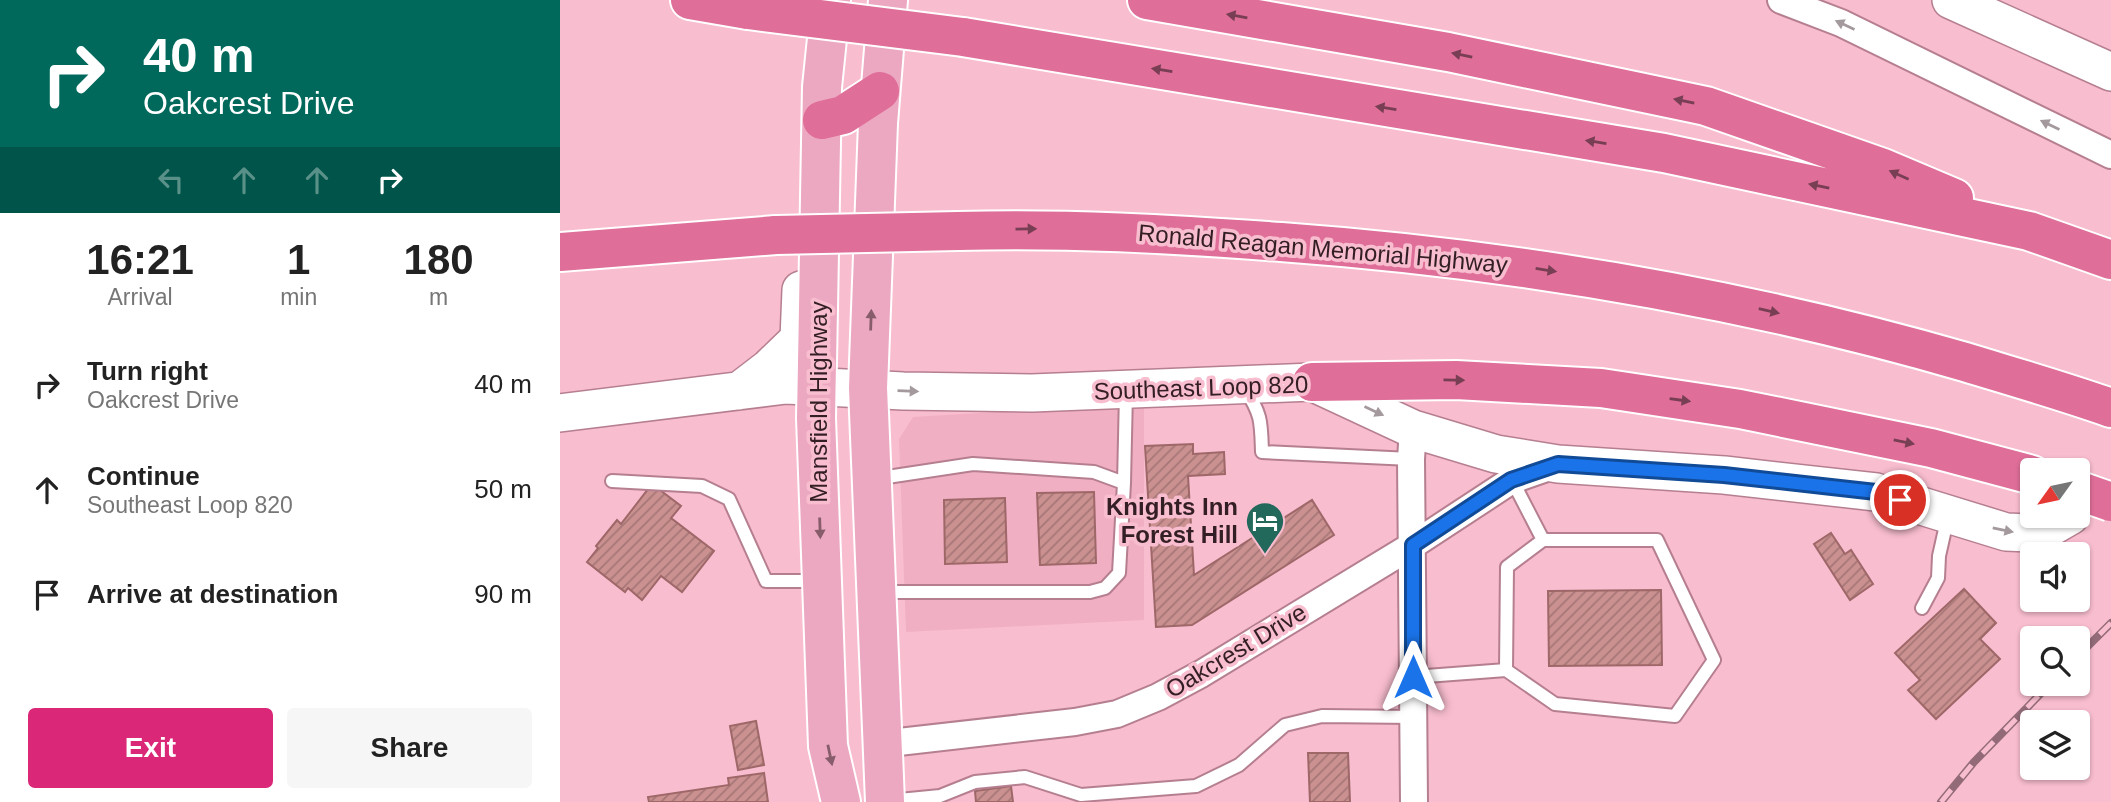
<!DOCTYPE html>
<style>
body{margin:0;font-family:Arial,sans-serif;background:#f6f6f6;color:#222;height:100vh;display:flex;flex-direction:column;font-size:26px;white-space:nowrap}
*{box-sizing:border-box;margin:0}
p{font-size:23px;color:#767676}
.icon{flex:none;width:38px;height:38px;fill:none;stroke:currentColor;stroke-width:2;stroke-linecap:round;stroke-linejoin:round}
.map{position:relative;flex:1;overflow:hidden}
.side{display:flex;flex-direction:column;background:#fff;width:560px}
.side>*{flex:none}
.guide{background:#00695c;color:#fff;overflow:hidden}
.needle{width:46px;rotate:237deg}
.buttons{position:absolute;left:1460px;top:458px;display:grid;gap:14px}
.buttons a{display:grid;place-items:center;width:70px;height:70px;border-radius:7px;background:#fff;box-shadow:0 2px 5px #0004;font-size:35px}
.pin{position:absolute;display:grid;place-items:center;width:60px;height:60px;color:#fff;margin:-30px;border:4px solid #fff;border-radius:50%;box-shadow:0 2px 7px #0007}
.me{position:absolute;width:77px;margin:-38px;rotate:0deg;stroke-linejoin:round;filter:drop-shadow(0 0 5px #0008)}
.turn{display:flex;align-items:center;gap:24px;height:147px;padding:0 28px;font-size:32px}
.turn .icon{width:91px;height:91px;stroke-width:2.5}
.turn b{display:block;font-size:49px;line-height:60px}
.lanes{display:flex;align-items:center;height:66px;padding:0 28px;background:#0003;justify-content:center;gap:35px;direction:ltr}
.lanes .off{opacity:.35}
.eta{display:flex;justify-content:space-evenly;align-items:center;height:119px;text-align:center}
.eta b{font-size:42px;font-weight:700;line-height:49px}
.action{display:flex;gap:14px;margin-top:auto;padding:14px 28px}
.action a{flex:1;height:80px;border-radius:7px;background:#db2777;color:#fff;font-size:28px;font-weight:700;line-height:80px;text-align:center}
.action a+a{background:#f6f6f6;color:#222}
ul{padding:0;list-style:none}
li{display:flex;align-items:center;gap:21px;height:105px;padding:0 28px}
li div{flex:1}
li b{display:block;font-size:26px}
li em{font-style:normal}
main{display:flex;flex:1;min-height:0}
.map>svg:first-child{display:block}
.built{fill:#f1afc4}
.building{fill:url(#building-hatch);stroke:#9e6768;stroke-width:2}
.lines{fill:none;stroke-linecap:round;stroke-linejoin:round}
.lane-casing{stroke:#b57f90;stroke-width:16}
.street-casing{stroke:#b57f90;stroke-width:30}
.secondary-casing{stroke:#b57f90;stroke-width:40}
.primary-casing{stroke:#fff;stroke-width:42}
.highway-casing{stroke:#fff;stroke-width:42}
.lane{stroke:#fff;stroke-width:12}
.street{stroke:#fff;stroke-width:26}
.secondary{stroke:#fff;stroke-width:37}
.primary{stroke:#eca8c1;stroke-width:38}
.highway{stroke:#df6e98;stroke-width:38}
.rail-casing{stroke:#936b78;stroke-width:8}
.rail{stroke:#f8bdcf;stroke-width:5;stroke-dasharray:16;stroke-linecap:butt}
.highway-bridge-casing{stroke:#fff;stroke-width:42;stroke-linecap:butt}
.highway-bridge{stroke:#df6e98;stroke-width:38}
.oneway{fill:#783e53}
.oneway2{fill:#a49a9d}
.oneway3{fill:#875c6b}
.route-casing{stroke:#114b97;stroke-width:18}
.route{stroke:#1a73e8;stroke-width:12}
.labels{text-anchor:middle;stroke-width:7;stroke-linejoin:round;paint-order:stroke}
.street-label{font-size:24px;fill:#341e25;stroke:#f8bdcf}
.poi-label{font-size:24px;font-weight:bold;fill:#341e25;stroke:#f8bdcf;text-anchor:end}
</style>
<main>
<section class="side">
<div class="guide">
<div class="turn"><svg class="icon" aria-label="right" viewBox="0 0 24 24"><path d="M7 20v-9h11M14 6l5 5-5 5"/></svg><div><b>40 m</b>Oakcrest Drive</div></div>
<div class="lanes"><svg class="icon off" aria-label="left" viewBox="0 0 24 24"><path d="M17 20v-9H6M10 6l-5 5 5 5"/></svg><svg class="icon off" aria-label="ahead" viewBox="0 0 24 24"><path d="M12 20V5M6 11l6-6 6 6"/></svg><svg class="icon off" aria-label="ahead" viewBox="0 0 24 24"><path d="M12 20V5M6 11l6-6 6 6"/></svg><svg class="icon" aria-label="right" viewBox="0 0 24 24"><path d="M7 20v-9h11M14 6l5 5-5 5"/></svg></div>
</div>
<div class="eta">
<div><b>16:21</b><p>Arrival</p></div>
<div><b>1</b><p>min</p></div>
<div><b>180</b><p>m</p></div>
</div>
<ul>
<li><svg class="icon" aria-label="right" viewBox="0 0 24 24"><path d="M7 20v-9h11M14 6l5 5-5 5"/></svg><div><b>Turn right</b><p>Oakcrest Drive</p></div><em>40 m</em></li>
<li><svg class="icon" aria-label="ahead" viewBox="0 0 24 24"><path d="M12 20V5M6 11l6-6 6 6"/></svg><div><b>Continue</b><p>Southeast Loop 820</p></div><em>50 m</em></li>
<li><svg class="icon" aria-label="arrive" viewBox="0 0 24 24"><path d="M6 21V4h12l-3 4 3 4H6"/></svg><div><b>Arrive at destination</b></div><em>90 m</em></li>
</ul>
<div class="action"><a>Exit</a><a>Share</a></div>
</section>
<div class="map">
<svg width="1551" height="802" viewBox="0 0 1551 802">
<defs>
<pattern id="building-hatch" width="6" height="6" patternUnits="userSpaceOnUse" patternTransform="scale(1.75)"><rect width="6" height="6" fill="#cb9191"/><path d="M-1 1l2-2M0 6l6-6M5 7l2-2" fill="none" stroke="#a67676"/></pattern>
</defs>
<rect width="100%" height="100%" fill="#f8bdcf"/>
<path class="built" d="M584,403V620L346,632L339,439L353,417Z"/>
<path class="building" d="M633,444V454L664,452L665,474L628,476L634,575L752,500L774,535L632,625L596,627L585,446Z
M92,484L121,506L111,518L154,551L122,592L101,576L82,600L68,588L65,592L27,562L38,548L36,546L57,520L61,524Z
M534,492L536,563L480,565L477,493Z
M445,498L447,562L385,564L384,500Z
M1271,533L1285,554L1291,550L1313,584L1290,600L1254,544Z
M1404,589L1436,623L1420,639L1440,659L1376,719L1348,690L1360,680L1335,653Z
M1101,590L1102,665L989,666L988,591Z
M196,721L204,765L178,770L170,726Z
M748,753H788L790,802H750Z
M204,773L208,802H89L88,797L169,785L168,778Z
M451,786L453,802H416L415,791Z"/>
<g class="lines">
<g class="lane-casing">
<path id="lane" d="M685,389C702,415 701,422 702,452L851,459
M314,479L413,464L534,472L564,483L559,573L545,588L530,592H320
M52,481L142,486L169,499L206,581H257
M564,483L566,392
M1362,608L1378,578L1379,556L1388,516
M946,670L995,704L1115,716L1154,660L1097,540H983
M853,677L946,670L947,567L983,540L952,480
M329,801L380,796L415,782L465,777L521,795L636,786L679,765L725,725L762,716L854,717"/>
</g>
<g class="street-casing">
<path id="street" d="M1221,0L1281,23L1551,155
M853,429L851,459L854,802
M321,744L515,722L557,714L598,697L641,674L853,545L952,480L995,465"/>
</g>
<g class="secondary-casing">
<path id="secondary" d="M1391,0L1551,72
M179,391L209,368L239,339L241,290
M0,413L226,385L343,391L472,393L752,382L853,429L936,454L998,464L1164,475L1316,492L1446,532L1470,533L1491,527L1510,516"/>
</g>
<g class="primary-casing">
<path id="primary" d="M271,0L262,87L256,418L268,746L281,802
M325,802L308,388L318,123L328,0"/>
</g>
<g class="highway-casing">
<path id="highway" d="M130,0L188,10
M587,0L888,52L1146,106L1323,168L1394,198
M403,37L1104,153L1469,231L1551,260
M262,120L283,115L320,91
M398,231C506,228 613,234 721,242C954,259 1181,297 1405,362C1454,377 1503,391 1551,408
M0,252L216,235
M752,382L896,380L1041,388L1180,409L1371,448L1472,475"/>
</g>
<use href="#lane" class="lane"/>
<use href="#street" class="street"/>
<use href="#secondary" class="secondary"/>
<use href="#primary" class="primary"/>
<use href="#highway" class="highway"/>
<g class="rail-casing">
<path id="rail" d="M1517,657L1551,623
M1381,802L1414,762L1490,684"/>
</g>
<use href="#rail" class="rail"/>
<g class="highway-bridge-casing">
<path id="highway-bridge" d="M188,10L403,37
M216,235L398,231
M1517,490L1551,502"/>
</g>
<use href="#highway-bridge" class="highway-bridge"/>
</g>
<defs><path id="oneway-solid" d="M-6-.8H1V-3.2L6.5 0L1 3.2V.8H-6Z" transform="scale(1.75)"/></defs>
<g class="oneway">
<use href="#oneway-solid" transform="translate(677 16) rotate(-170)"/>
<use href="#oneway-solid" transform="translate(902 55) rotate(-168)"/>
<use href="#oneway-solid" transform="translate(602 70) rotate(-171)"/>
<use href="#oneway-solid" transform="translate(1124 101) rotate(-168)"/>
<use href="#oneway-solid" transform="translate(826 108) rotate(-171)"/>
<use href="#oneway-solid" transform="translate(1036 142) rotate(-171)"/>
<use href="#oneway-solid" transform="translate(1339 175) rotate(-156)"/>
<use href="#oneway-solid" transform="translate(1259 186) rotate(-168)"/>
<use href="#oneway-solid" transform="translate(466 229) rotate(-1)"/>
<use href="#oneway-solid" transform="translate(986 270) rotate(9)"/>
<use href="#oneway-solid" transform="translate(1209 311) rotate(13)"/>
<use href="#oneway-solid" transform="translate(894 380) rotate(1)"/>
<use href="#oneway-solid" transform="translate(1120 400) rotate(8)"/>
<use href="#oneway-solid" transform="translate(1344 442) rotate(12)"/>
</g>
<g class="oneway2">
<use href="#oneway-solid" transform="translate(1285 25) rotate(-155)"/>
<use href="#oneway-solid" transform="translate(1490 125) rotate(-154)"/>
<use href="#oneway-solid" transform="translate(348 391) rotate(2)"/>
<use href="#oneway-solid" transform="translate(814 411) rotate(25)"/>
<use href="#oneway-solid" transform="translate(1443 530) rotate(12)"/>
</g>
<g class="oneway3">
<use href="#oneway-solid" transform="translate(311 320) rotate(-88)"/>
<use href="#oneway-solid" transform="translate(260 528) rotate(88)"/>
<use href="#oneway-solid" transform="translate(270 755) rotate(78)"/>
</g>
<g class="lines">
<g class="route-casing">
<path id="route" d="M853,677V545L951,480L998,464L1164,475L1316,492L1340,500"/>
</g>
<use href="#route" class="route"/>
</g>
<defs>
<g id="hotel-pin" transform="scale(2.0125)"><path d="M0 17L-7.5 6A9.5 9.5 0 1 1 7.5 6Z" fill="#22685b" stroke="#f8bdcf"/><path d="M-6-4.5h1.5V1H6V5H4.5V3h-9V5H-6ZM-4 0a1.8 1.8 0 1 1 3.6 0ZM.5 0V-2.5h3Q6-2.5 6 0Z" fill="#fff"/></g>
</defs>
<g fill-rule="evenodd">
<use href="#hotel-pin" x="705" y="521"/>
</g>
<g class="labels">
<g class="street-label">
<text transform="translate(763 249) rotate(5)" y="8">Ronald Reagan Memorial Highway</text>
<text transform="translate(641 388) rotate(-2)" y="8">Southeast Loop 820</text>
<text transform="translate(259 402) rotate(-90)" y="8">Mansfield Highway</text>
<text transform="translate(676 651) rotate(-31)" y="8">Oakcrest Drive</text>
</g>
<g class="poi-label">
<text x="678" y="515">Knights Inn<tspan x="678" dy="28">Forest Hill</tspan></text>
</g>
</g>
</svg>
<div class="buttons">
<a><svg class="needle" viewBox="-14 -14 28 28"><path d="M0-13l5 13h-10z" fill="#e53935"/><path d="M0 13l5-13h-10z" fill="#767676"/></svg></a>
<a><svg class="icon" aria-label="sound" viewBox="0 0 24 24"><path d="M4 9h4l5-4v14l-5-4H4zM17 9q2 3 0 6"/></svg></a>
<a><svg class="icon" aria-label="search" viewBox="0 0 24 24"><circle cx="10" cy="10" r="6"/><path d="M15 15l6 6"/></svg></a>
<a><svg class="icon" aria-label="layers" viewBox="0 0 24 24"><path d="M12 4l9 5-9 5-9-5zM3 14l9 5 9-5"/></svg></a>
</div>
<div class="pin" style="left:1340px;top:500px;background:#d93025"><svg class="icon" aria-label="arrive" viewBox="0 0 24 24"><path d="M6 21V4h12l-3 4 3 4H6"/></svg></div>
<svg class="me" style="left:853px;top:677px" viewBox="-20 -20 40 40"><path d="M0-17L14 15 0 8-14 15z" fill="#1a73e8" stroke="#fff" stroke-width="4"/></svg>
</div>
</main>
